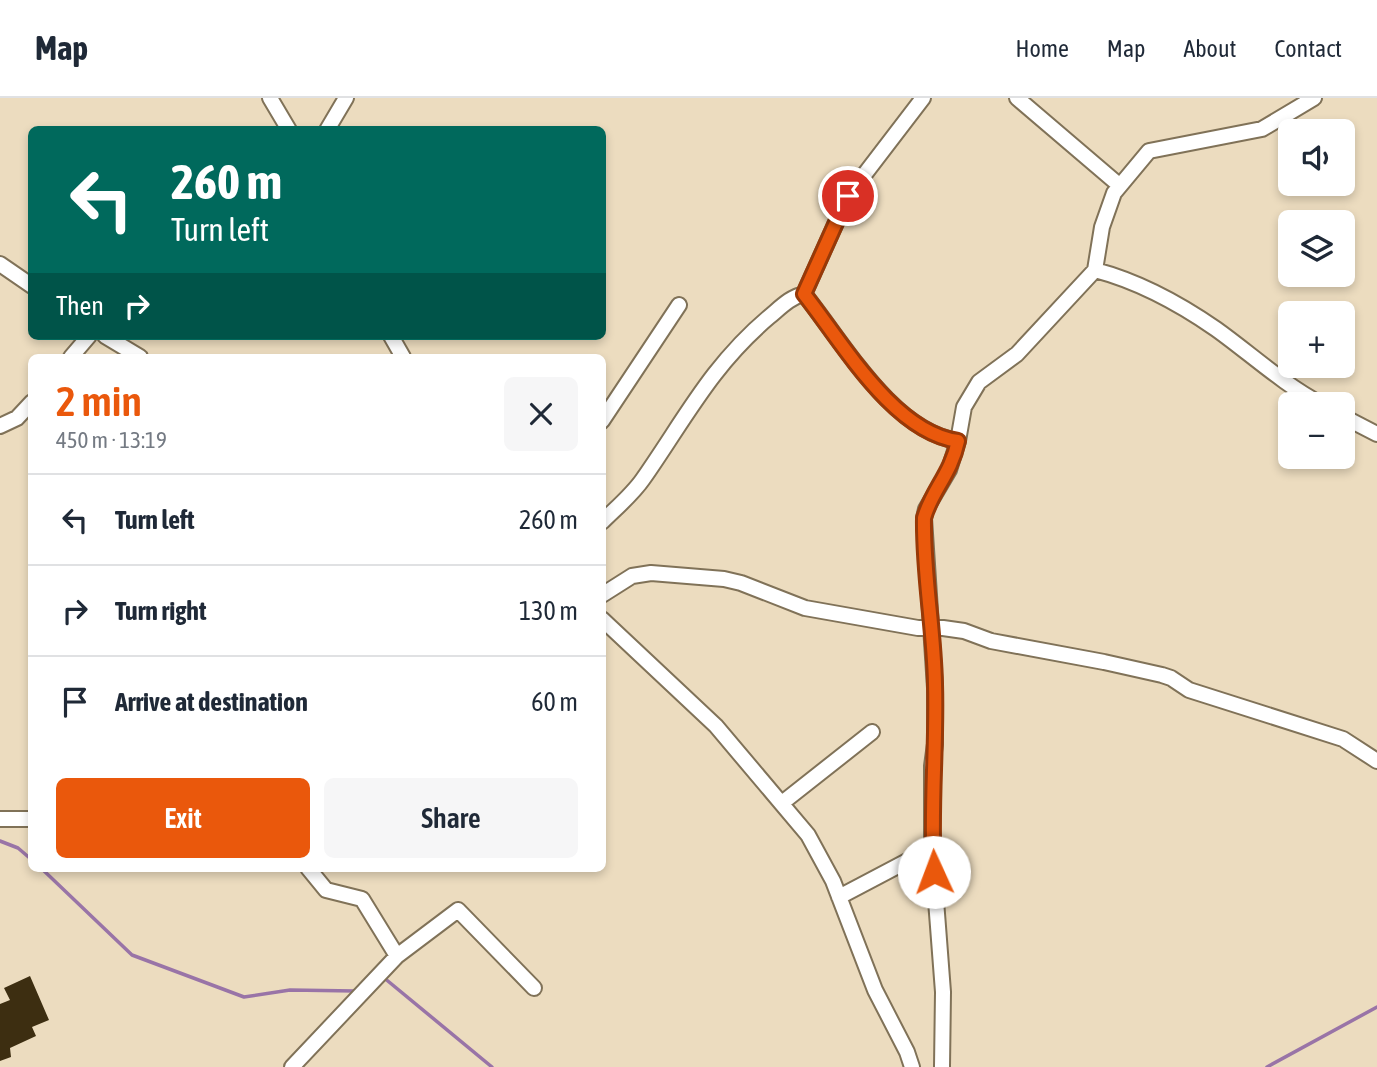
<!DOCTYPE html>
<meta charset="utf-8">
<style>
body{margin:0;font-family:"Asap Condensed",sans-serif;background:#f6f6f7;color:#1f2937;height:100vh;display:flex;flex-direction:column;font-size:26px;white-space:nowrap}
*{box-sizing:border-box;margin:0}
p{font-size:23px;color:#747a83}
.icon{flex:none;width:38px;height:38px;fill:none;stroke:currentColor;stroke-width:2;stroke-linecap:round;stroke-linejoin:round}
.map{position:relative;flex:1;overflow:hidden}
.sheet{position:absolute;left:28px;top:256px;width:578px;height:518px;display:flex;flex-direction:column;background:#fff;border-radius:10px;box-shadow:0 4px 10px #0003}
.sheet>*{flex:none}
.banner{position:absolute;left:28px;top:28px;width:578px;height:214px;border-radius:10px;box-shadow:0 4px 10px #0003;background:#00695c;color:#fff;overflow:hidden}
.buttons{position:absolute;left:1278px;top:21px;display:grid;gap:14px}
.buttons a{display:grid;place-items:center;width:77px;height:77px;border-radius:10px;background:#fff;box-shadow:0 4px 10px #0003;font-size:35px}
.pin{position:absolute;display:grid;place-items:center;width:60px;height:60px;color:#fff;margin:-30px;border:4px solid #fff;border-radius:50%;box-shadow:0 2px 7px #0007}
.me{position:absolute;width:77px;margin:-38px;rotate:358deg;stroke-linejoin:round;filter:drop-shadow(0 0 5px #0008)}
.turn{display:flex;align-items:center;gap:24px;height:147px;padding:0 28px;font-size:32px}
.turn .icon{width:91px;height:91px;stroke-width:2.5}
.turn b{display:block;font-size:49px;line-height:60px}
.then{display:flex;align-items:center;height:66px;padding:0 28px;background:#0003;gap:14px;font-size:26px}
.round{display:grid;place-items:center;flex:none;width:74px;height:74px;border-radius:10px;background:#f6f6f7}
.summary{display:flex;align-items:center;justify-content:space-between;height:119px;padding:0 28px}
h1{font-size:42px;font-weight:600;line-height:52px;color:#ea580c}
.primary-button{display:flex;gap:14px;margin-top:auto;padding:14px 28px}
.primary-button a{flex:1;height:80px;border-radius:10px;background:#ea580c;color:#fff;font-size:28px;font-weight:600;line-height:80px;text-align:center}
.primary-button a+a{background:#f6f6f7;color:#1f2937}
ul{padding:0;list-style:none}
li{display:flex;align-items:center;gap:21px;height:91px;padding:0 28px;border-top:2px solid #e0e1e3}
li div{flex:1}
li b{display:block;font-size:26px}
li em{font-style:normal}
header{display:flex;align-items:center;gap:42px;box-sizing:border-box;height:98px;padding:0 35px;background:#fff;border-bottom:2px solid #e0e1e3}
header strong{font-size:33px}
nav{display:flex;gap:38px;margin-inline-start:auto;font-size:24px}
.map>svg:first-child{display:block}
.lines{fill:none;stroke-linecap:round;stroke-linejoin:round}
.stream{stroke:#9974a7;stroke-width:3.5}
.building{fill:#3d2e11}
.minor-casing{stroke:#807258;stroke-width:18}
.minor{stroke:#fff;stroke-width:14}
.route-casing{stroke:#983908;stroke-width:18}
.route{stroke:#ea580c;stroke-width:12}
</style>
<header>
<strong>Map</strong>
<nav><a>Home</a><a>Map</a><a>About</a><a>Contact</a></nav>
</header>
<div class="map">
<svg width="1377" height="969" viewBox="0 0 1377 969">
<rect width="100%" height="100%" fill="#ecdcbf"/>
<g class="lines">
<path class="stream" d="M0,743L18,750L32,762
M41,770L132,857L244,899L290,892L355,893
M383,879L492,969
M1267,969L1377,909"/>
</g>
<path class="building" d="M30,878L49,922L32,929L36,938L10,950L11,959L0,963V906L10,902L4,890Z"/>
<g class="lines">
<g class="minor-casing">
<path id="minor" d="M270,0L289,32
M1017,0L1119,87
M327,32L346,0
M0,166L32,188
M1095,172C1137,183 1180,206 1216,231C1251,256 1283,286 1321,306
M804,196L848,98L923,0
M105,238L140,259
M391,238L403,259
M71,259L89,238
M1342,318L1377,336
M602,323L679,207
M0,328L17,320L32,304
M602,424C616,410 632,397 643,381C685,321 711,268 769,219C780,210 790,199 804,196C843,244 893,334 958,343L964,309L979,284L1017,256L1095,172L1102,129L1114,95L1149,53L1262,31L1314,0
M602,497L632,478L651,475L724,481L741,485L805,510L918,530H943L964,533L991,543L1104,564L1162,577L1171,580L1189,592L1343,641L1377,663
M602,521L716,628L808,737L833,783L875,892L907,954L912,969
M782,705L872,634
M0,721H32
M308,770L326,792L362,801L397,858
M839,799L932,750
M292,969L397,858L458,812L534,890
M942,969L943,894L932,750V668L935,646V590L924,420L926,411L949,372L958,343"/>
</g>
<use href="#minor" class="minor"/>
</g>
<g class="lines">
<g class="route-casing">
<path id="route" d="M848,98L804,196C842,244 893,334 958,343C951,376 932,392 924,420C923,475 934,530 935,586C937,648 930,711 934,774"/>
</g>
<use href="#route" class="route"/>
</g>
</svg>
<div class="buttons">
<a><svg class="icon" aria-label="sound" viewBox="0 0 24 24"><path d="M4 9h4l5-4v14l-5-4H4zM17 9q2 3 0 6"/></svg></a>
<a><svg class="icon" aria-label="layers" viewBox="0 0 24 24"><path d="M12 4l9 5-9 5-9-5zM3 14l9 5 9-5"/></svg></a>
<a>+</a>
<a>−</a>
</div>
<div class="pin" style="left:848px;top:98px;background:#d93025"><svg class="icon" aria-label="arrive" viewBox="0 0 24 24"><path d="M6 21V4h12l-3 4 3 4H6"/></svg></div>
<svg class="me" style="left:934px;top:774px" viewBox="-20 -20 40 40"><circle r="19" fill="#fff"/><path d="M0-13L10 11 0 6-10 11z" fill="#ea580c"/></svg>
<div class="banner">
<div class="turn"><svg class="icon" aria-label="left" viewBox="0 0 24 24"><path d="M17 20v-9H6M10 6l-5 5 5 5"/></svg><div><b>260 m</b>Turn left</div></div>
<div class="then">Then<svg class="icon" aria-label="right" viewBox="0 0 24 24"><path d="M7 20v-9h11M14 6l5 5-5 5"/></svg></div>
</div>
<section class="sheet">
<div class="summary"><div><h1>2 min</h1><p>450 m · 13:19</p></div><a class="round"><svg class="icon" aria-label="close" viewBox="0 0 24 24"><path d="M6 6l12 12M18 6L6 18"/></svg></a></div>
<ul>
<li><svg class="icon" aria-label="left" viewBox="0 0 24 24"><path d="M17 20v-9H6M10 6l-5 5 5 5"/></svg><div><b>Turn left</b></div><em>260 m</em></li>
<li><svg class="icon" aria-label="right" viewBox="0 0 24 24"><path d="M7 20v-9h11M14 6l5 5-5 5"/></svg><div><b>Turn right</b></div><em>130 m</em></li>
<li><svg class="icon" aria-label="arrive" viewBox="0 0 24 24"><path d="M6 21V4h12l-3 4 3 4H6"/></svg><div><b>Arrive at destination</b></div><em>60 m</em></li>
</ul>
<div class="primary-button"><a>Exit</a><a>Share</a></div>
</section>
</div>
